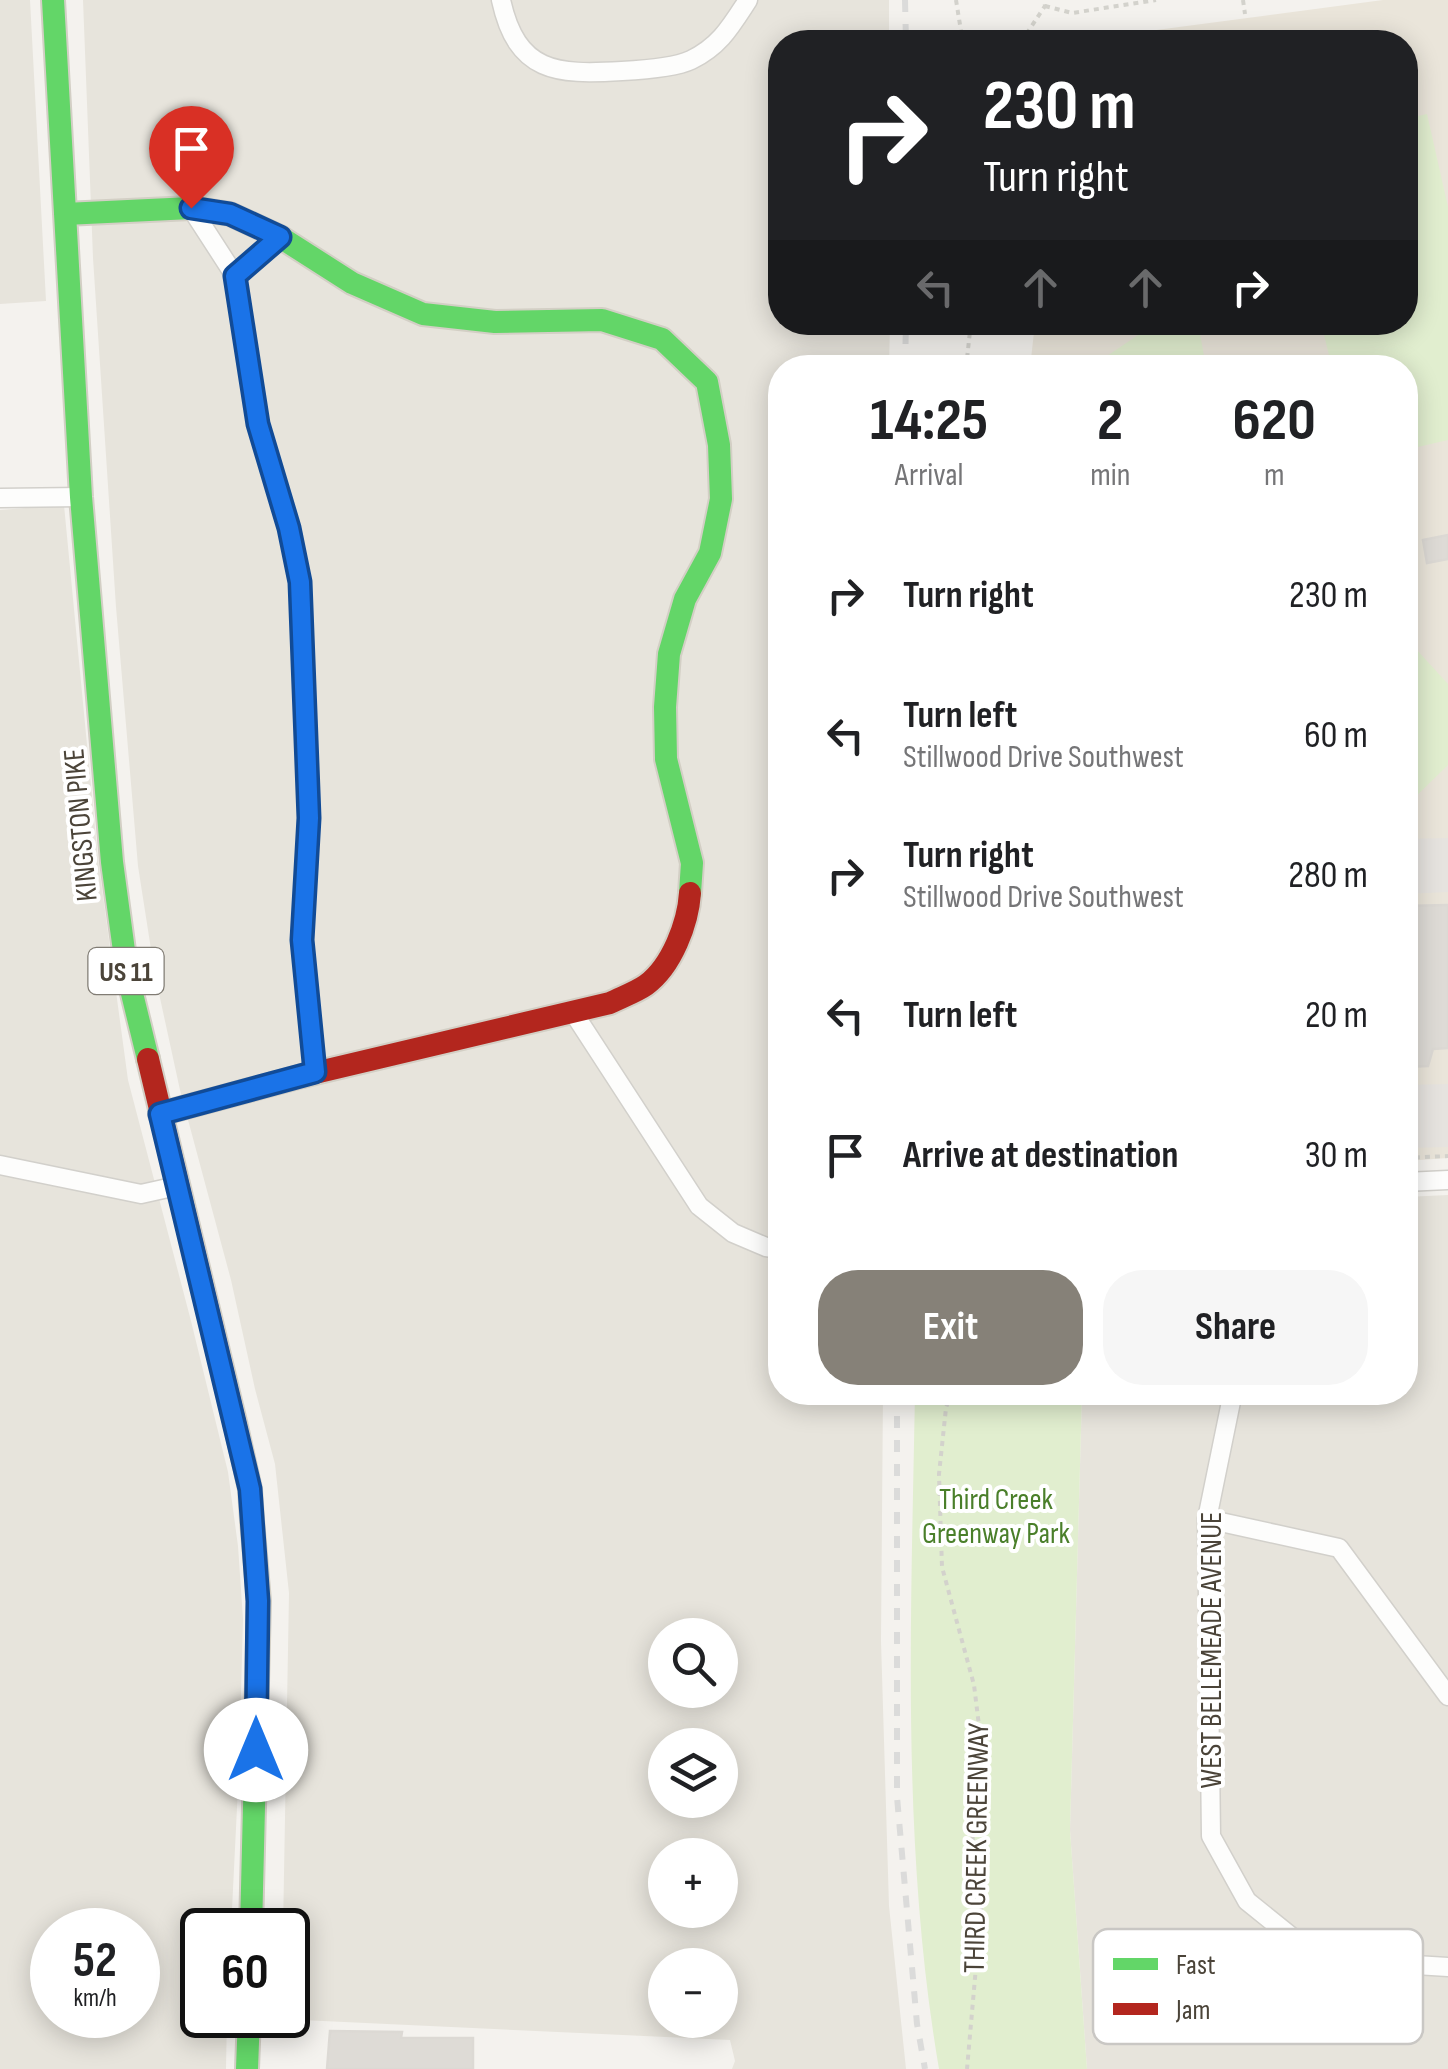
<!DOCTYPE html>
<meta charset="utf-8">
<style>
body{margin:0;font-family:"Sofia Sans Condensed",sans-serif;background:#f6f6f6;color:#202124;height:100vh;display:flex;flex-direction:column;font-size:38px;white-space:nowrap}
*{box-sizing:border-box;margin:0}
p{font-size:32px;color:#757577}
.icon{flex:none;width:55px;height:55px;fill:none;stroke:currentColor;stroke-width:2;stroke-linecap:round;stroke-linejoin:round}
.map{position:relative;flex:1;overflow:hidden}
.details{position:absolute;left:768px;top:355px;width:650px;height:1050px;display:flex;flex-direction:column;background:#fff;border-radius:40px;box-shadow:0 5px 25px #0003}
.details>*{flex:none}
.top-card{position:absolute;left:768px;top:30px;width:650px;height:305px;border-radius:40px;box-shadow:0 5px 25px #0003;background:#202124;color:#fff;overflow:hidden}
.controls{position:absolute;left:648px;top:1618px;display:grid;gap:20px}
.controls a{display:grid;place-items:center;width:90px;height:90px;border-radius:50%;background:#fff;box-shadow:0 5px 25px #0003;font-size:50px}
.speed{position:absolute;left:30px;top:1908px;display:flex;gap:20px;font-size:50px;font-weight:700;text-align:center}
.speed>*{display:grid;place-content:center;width:130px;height:130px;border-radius:50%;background:#fff;box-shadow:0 5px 25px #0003;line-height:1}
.speed small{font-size:25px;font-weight:400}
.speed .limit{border:5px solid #111;border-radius:15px;background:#fff;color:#111}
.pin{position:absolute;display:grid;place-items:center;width:85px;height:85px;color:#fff;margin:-102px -42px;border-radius:50% 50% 50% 0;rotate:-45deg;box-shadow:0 0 10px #0007}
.pin .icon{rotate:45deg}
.me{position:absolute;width:110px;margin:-55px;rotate:0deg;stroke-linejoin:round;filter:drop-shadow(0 0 8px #0008)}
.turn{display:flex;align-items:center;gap:35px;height:210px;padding:0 50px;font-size:45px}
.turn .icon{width:130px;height:130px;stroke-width:2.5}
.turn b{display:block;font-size:70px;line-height:85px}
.lanes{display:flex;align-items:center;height:95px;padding:0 50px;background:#0003;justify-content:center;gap:50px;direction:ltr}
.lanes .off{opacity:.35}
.eta{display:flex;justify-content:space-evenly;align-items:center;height:170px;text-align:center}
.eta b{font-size:60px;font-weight:700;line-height:70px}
.primary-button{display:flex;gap:20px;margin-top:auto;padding:20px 50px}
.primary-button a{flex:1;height:115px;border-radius:40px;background:#868178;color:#fff;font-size:40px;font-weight:700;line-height:115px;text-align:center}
.primary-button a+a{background:#f6f6f6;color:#202124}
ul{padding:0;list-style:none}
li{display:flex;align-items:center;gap:30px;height:140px;padding:0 50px}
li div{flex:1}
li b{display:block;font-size:38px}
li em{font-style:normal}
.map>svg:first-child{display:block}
.residential{fill:#e7e4dc;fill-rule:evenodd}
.education{fill:#eae5da}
.green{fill:#e1eecf}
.parking{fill:#e6e3df}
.building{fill:#dedbd6;stroke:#dcd9d4;stroke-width:2.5}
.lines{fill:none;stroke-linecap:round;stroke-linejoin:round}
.street-casing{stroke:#d2d0cb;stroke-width:21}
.fast-casing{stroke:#d3cfc5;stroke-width:26}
.jam-casing{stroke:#d3cfc5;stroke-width:26}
.path{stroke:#d3d2cc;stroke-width:4;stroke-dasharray:5 5;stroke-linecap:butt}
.street{stroke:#fdfdfc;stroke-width:18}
.fast{stroke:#63d668;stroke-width:22}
.jam{stroke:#b3261e;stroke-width:22}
.rail{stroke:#dbdbda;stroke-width:6;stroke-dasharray:12 12;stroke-linecap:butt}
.route-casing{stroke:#114b97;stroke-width:25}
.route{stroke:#1a73e8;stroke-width:18}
.labels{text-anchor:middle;stroke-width:8;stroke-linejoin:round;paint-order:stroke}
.shield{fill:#fff;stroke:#817c74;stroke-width:2.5}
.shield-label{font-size:28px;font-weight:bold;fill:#4b4439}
.street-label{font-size:30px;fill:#4b4439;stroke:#fff}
.park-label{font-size:30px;fill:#4a7f2a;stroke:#fff}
.key{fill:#fff;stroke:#c9c7c4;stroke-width:2.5}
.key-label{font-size:28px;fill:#4b4439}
</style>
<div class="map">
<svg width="1448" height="2069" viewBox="0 0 1448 2069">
<rect width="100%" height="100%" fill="#f4f2ee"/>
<path class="residential" d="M0,0H30L46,301L0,304Z
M83,0H889V42H780V322L890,323L889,367L780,368V1392L883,1393L881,1641L889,1906L906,2069H732L735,2061L730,2040L280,2019L281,2015H288V1930H283L289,1593L275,1464L255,1389L231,1280L180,1090L155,975L138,866L116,607L93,258ZM665,1635H720V1690H665ZM665,1745H720V1800H665ZM665,1855H720V1910H665ZM665,1965H720V2020H665Z
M64,505L98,859L128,1080L191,1321L228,1472L238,1546L243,1619L239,1767L231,1930H202V2015H227L226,2069H0V510ZM52,1930H138V2015H52Z
M1448,1195V2069H1087L1070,1830L1082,1393L1405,1392V1197Z"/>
<path class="education" d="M1383,0H1448V1158L1405,1161V368H1030L1035,323L1405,322V42H1123L1126,34Z"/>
<path class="green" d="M1427,114L1448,207V440L1405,450V368L1332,367L1321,323L1405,322V119Z
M1156,323H1198L1206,367H1093L1095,364Z
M1405,637L1448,684V765L1405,807Z
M915,1393H1082L1070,1830L1087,2069H939C901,1846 911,1618 915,1393Z"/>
<path class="parking" d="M1448,838V892L1405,894V839Z
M1448,1084V1147L1405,1148V1085Z"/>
<path class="building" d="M1448,535V559L1427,563L1423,540Z
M1448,905V1048L1433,1049L1428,1066L1405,1067V906Z
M330,2031L402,2032L401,2038H473V2069H327Z"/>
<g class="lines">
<g class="street-casing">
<path id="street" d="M501,0C517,73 556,75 622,71C641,70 674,68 691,60C720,46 731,26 748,0
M191,208L235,276L259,424L289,528L300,582L309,818L302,940L315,1073
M235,276L280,237
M0,498L81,497
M573,1012L699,1206L733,1233L766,1247L780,1249
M0,1165L141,1194L177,1186
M1405,1182L1448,1180
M1233,1392L1207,1519L1211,1836L1247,1901L1319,1959L1448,1967
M1207,1519L1339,1548L1448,1696"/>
</g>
<g class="fast-casing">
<path id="fast" d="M53,0L81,497L112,862L127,973L148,1059
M65,214L191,208L230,214L280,237L352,283L423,314L495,322L602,320L662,339L707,382L719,445L721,499L710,553L685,599L669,654L665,707L666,759L692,863L690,893
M160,1114L302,1076
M251,1930L259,1601L252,1520
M247,2069L249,2015"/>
</g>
<g class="jam-casing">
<path id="jam" d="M148,1059L235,1422L250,1489L252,1520
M302,1076L610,1003C622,997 636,992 646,985C672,966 688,923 690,893"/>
</g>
<path class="path" d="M956,0L961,31L969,42
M1243,0L1245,14
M1045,6L1072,13L1156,0
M1021,42L1045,6L1044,0
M966,368L971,322
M1405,1158L1448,1156
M951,1392L946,1408L939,1474L942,1567L974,1685L981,1742L972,1833L981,1910L967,2069"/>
<use href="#street" class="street"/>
<use href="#fast" class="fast"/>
<use href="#jam" class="jam"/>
<path class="rail" d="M905,0L906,42
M905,368L906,322
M897,1392V1797L917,2024L925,2069"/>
</g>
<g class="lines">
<g class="route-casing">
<path id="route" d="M191,208L230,214L280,237L235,276L258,424L289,528L300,582L309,818L302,940L315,1072L160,1114L250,1489L258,1601L256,1750"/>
</g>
<use href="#route" class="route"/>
</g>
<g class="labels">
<rect class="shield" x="88.5" y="948" width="75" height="46" rx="8"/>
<g class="shield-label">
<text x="126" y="981">US 11</text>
</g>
<g class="street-label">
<text transform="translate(80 825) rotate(-95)" y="10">KINGSTON PIKE</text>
<text transform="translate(1211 1650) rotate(-90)" y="10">WEST BELLEMEADE AVENUE</text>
<text transform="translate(976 1848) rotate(-89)" y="10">THIRD CREEK GREENWAY</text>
</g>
<g class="park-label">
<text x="996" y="1509">Third Creek<tspan x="996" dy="34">Greenway Park</tspan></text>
</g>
</g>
<rect x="1093" y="1929" width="330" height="115" rx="15" class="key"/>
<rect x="1113" y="1958" width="45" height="12" fill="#63d668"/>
<rect x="1113" y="2003" width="45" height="12" fill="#b3261e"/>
<g class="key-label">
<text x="1176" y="1974">Fast</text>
<text x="1176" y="2019">Jam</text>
</g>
</svg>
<div class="controls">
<a><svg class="icon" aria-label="search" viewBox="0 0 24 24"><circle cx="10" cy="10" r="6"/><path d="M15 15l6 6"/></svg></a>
<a><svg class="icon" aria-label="layers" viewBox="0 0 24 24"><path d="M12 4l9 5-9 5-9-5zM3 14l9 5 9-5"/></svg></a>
<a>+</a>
<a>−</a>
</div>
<div class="speed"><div>52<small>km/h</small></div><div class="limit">60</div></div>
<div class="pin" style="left:191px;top:208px;background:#d93025"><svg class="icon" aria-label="arrive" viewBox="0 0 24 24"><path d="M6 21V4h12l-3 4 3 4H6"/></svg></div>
<svg class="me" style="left:256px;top:1750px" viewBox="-20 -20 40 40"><circle r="19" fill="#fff"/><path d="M0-13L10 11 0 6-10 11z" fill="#1a73e8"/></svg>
<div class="top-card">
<div class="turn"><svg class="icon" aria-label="right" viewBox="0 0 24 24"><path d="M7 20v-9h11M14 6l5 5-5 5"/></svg><div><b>230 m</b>Turn right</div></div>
<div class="lanes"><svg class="icon off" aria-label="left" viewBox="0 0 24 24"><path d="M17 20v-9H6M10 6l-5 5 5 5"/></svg><svg class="icon off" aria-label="ahead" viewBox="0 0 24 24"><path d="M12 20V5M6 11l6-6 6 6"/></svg><svg class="icon off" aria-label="ahead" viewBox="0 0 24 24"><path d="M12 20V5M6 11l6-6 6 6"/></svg><svg class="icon" aria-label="right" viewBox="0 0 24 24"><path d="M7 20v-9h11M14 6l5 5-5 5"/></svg></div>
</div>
<section class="details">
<div class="eta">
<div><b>14:25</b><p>Arrival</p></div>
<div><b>2</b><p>min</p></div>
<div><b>620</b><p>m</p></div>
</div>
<ul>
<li><svg class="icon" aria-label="right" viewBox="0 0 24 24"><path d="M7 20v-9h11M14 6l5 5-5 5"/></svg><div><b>Turn right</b></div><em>230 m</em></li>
<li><svg class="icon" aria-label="left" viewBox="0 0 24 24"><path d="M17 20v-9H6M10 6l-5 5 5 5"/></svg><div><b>Turn left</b><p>Stillwood Drive Southwest</p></div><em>60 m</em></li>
<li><svg class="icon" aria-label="right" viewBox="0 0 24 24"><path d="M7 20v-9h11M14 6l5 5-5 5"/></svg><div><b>Turn right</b><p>Stillwood Drive Southwest</p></div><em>280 m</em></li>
<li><svg class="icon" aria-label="left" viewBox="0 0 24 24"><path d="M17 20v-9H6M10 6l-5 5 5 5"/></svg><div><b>Turn left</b></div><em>20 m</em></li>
<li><svg class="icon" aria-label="arrive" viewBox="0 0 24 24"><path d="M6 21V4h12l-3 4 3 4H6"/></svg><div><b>Arrive at destination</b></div><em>30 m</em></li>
</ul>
<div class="primary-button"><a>Exit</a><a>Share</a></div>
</section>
</div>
